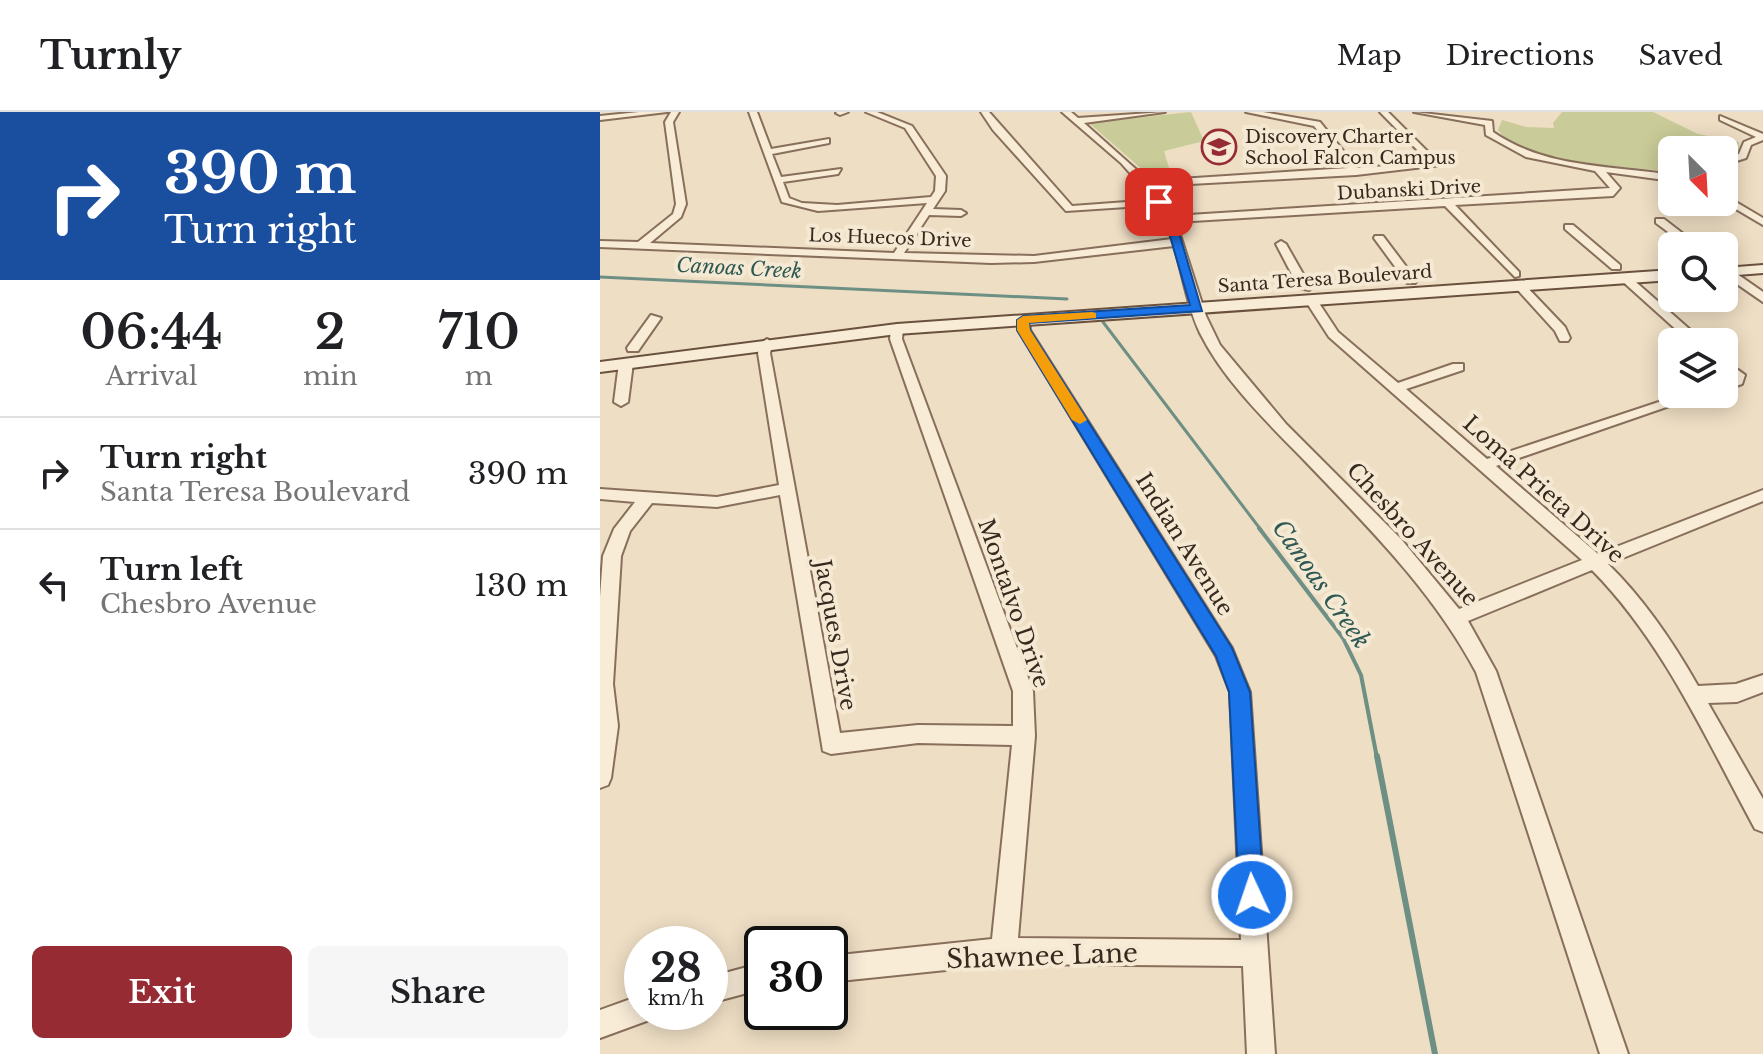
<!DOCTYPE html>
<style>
body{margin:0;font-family:"Libre Baskerville",serif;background:#f6f6f6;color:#202124;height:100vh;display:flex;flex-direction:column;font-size:30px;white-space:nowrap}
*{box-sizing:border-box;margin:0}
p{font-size:26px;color:#757577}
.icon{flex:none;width:44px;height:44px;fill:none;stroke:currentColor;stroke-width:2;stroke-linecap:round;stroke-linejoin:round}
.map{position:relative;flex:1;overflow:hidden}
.panel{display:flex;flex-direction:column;background:#fff;width:600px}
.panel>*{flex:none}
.hud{background:#1a4fa0;color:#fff;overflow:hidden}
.needle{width:52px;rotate:156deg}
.buttons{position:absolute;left:1058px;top:24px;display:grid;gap:16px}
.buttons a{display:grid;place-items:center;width:80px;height:80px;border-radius:12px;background:#fff;box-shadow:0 4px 20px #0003;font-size:40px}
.speed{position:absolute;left:24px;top:814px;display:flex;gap:16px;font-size:40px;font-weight:700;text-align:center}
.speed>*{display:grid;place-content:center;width:104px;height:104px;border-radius:50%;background:#fff;box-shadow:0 4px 20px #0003;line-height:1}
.speed small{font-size:20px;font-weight:400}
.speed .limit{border:4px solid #111;border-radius:12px;background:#fff;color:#111}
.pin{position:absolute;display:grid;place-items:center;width:68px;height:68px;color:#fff;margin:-34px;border-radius:16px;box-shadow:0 4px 12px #0006}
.me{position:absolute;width:88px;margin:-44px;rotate:357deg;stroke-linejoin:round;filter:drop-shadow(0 0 6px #0008)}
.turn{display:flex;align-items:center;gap:28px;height:168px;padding:0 32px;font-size:36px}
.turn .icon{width:104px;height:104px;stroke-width:2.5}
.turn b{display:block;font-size:56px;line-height:68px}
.eta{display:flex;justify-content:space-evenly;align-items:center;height:136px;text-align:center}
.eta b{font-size:48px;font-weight:600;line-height:56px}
.primary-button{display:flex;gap:16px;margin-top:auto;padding:16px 32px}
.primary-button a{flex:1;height:92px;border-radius:12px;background:#962b34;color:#fff;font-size:32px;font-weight:600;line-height:92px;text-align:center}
.primary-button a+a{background:#f6f6f6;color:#202124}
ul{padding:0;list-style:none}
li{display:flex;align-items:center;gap:24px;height:112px;padding:0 32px;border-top:2px solid #e0e0e0}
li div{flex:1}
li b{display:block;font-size:30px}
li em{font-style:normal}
header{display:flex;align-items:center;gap:48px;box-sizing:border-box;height:112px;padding:0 40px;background:#fff;border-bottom:2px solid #e0e0e0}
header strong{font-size:38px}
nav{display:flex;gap:44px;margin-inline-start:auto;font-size:28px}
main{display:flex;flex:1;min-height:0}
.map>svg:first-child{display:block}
.green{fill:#c9cc98}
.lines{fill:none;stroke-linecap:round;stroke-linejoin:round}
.stream-far2{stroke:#6d8f84;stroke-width:3}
.stream-far1{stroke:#6d8f84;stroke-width:4}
.stream{stroke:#6d8f84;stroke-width:6}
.minor-casing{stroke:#886f5b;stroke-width:4}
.secondary-casing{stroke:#6a513e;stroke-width:4}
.minor{fill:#f8ecd7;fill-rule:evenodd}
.secondary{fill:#f8ecd7;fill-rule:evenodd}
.route{fill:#1a73e8;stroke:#114b97;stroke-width:2}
.slow{fill:#f59e0b}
.labels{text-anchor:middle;stroke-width:8;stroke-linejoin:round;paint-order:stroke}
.far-poi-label{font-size:18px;fill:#38291e;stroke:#f5e9d3;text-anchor:start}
.far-street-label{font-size:18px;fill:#38291e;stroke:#f5e9d3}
.far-water-label{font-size:20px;font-style:italic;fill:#2e5852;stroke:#f5e9d3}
.street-label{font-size:22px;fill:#38291e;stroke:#f5e9d3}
.water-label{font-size:24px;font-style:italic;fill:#2e5852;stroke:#f5e9d3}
.near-street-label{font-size:26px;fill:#38291e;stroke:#f5e9d3}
</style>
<header>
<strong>Turnly</strong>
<nav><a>Map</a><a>Directions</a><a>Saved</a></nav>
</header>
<main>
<section class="panel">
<div class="hud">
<div class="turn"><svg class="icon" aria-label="right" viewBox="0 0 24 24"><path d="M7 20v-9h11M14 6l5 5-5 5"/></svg><div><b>390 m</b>Turn right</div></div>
</div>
<div class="eta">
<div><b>06:44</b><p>Arrival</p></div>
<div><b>2</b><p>min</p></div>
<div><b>710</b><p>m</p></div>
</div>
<ul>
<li><svg class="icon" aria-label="right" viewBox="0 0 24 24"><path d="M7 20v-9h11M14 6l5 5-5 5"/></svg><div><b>Turn right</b><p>Santa Teresa Boulevard</p></div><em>390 m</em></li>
<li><svg class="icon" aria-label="left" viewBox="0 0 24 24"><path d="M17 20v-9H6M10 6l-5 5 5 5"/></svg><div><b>Turn left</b><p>Chesbro Avenue</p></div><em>130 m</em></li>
</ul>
<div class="primary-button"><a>Exit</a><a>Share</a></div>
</section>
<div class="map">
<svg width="1163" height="942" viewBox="0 0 1163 942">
<rect width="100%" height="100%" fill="#eedec4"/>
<path class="green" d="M591,0L604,29L564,39L569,56L551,65L489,11Z
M962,0H1053L1098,22L1139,30V38L1124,46V38H1072V59L1068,60C1027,53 922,54 898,18L902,8L926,15L954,16L953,11Z"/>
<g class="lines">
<path class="stream-far2" d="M0,165L467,187
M503,210L661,418"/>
<path class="stream-far1" d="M659,416L743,526L761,563L777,646"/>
<path class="stream" d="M777,644L835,942"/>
<g class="minor-casing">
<path id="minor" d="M39,0H67L0,8V4Z
M71,0H79L73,10L86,92L81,105L50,131L294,141L327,91L218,99L182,90L149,0H157L171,37L229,27V31L172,42L181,65L241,57L238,62L183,70L189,86L202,91L237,93L331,85L335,79L336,64L305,16L266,0H277L312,14L346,64L345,79L333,97L361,98L366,101L361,104L329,103L304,141L434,144L572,127L557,93L466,99L393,18L381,0H389L472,94L554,88L521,51L462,0H471L478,6L565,0L484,11L549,69L748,56L714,14L646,0H663L720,10L757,56L830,51L780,0H788L841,53L756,63L554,74L573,104L1010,76L995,59L926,45L886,23L885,13L814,0L892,9L893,20C947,57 1010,53 1072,63V69L1006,60L1020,76L1013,84L855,93L919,160V164L915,165L845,94L576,110L606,204L620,233L686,312L801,427L859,497L982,448L729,225L705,188L707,185H715L738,220L798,271L853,252H863V258L806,277L887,347L1083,282H1104L896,354L998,442L1163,378V389L1008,452C1044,487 1073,530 1098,574L1136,572L1163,563V580L1137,590L1108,591L1163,687V720L1155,717C1106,627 1064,531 992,458L868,509L896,559L1028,942H1000L876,560C832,478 768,415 704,348C667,310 624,269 600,221C587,194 583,163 574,134L434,150L391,151L0,135V129L38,130L73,102L76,92L65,10Z
M248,0L240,3L236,1L237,0Z
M1120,4L1163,22V28L1151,33L1146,46L1124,53V47L1139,42L1144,30L1156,25L1120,8Z
M1124,83L1163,106V113L1124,90Z
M1056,107H1064L1099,134H1087L1056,111Z
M965,113H973L1020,153V157H1012L965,117Z
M775,124H783L817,169L815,171H807L774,126Z
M681,129L686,132L711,176L709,178L699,176L676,132Z
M1124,156L1130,157L1163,180V190L1124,163Z
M1021,164H1029L1104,230H1090L1021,168Z
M916,172H924L965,215L970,226L968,229H960L955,219L916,176Z
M51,203L61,206L38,239H28L27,236Z
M419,205L429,208L430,218L632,536L650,580L675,942H647L643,854L404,852L230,870V844L392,827L412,633L318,631L231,642L223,639L180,383L117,395L52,391L30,419L21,444L13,572L18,614L11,666L8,673L0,676V485L3,444L14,417L35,390L0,387V377L117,385L179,373L158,241L161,231L167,227L173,231L170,241L240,621L318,613L413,614V579L290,227L291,217L297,213L303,217L302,227L433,579L435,624L418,826L641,828L630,580L616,544L418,218Z
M26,247L33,251L28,290L21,294L14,290L19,251Z
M1124,248L1145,263L1142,272L1124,278V269L1131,264L1124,259Z
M162,851V877L110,891V865Z
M42,883V900H54L52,907L0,926V898Z"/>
</g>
<g class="secondary-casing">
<path id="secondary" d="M1163,153V161L1124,164V156Z
M1072,158V168L297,222L0,260V250L297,212Z"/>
</g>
<use href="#minor" class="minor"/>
<use href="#secondary" class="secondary"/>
</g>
<path class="route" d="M555,88H562L575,107L602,199L429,211L430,218L632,536L650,580L664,783L661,792L652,796L643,792L639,783L629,580L616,544L417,218V208L423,204L590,193L565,107Z"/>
<path class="slow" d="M492,200L496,201V206L429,211L430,218L487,308L480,312L472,308L417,218V208L423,204Z"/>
<defs>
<g id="school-ring" transform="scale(1.8)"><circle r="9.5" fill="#f5e9d3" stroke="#962b34" stroke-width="1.5"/><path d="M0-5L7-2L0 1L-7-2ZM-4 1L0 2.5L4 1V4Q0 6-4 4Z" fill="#962b34"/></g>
</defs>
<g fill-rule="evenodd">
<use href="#school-ring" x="619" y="35"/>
</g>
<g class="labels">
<g class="far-poi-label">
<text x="645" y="31">Discovery Charter<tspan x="645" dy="21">School Falcon Campus</tspan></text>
</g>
<g class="far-street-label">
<text transform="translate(809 78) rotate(-3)" y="6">Dubanski Drive</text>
<text transform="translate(290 126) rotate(2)" y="6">Los Huecos Drive</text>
<text transform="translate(725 167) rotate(-4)" y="6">Santa Teresa Boulevard</text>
</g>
<g class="far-water-label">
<text transform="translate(139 156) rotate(3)" y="7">Canoas Creek</text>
</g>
<g class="street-label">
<text transform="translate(944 377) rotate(42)" y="8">Loma Prieta Drive</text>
<text transform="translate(813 422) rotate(48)" y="8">Chesbro Avenue</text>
<text transform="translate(585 432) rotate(58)" y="8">Indian Avenue</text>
<text transform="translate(414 491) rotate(71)" y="8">Montalvo Drive</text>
<text transform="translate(236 523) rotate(80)" y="8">Jacques Drive</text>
</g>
<g class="water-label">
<text transform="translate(721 472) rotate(55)" y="8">Canoas Creek</text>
</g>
<g class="near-street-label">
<text transform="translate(442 844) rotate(-2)" y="9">Shawnee Lane</text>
</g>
</g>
</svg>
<div class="buttons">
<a><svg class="needle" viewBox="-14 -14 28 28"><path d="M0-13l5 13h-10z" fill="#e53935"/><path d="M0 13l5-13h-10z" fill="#757577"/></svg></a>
<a><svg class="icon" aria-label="search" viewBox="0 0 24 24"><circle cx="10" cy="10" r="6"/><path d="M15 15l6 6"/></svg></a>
<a><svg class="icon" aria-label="layers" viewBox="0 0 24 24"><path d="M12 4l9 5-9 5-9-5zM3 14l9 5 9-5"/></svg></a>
</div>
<div class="speed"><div>28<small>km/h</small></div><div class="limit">30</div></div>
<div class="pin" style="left:559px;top:90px;background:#d93025"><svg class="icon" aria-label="arrive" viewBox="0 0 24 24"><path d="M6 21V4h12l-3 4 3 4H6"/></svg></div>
<svg class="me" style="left:652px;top:783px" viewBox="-20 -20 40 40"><circle r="17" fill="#1a73e8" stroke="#fff" stroke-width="3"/><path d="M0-11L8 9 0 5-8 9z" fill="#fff"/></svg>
</div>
</main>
